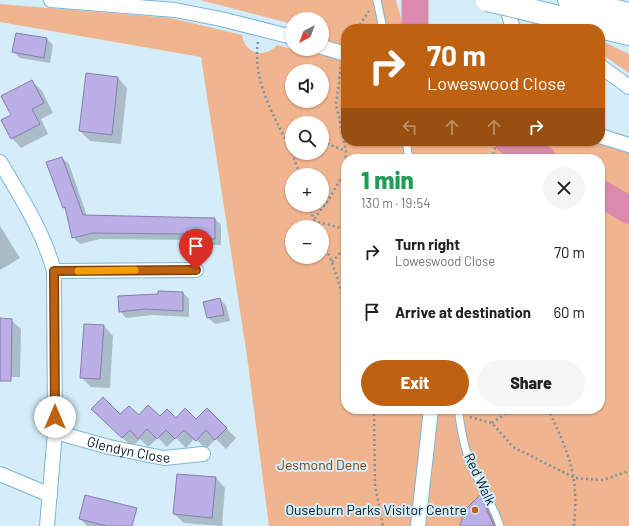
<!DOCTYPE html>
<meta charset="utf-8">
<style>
body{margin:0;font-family:Barlow,sans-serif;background:#f6f6f6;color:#222;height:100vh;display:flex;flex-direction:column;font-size:15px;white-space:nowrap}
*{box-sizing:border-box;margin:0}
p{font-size:13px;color:#767676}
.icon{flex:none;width:22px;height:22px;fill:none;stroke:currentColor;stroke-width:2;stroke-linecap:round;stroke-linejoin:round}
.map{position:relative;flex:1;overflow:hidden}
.side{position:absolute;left:341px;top:154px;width:264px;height:260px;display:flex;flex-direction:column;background:#fff;border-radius:16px;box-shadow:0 1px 3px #0004}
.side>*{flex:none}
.top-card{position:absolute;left:341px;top:24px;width:264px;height:122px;border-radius:16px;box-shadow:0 1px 3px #0004;background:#be6212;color:#fff;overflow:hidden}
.needle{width:26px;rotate:221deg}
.controls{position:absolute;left:285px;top:12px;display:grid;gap:8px}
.controls a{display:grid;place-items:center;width:44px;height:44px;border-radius:50%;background:#fff;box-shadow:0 1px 3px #0004;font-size:20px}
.pin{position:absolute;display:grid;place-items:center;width:34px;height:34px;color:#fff;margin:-41px -17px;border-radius:50% 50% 50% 0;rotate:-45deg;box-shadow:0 0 4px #0007}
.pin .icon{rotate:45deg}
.me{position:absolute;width:44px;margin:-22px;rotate:0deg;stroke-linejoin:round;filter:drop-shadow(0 0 3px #0008)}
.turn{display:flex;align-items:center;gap:14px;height:84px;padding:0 20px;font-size:18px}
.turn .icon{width:52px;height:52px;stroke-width:2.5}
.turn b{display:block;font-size:28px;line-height:34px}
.lanes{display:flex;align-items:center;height:38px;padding:0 20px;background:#0003;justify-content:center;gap:20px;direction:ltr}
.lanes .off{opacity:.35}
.round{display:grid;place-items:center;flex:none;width:42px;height:42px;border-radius:21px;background:#f6f6f6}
.overview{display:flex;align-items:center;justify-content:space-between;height:68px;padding:0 20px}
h1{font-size:24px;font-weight:800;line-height:30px;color:#1e9e55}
.cta{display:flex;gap:8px;margin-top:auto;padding:8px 20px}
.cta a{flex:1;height:46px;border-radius:24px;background:#be6212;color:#fff;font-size:16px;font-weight:800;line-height:46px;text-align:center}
.cta a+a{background:#f6f6f6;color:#222}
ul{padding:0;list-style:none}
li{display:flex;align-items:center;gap:12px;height:60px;padding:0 20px}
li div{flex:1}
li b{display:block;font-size:15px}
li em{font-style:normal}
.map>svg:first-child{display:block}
.green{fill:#f0b48f;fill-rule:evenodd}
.shadow{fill:#0003}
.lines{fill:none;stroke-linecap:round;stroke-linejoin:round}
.river{stroke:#db89ac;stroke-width:27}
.building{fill:#bab0e6;stroke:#877db0}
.lane-casing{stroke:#7cb7d7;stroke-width:9}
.street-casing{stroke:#7cb7d7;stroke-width:16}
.highway-casing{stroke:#7cb7d7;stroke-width:24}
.path{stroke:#7c939f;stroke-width:2.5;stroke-dasharray:2 3;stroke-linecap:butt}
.lane{stroke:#fff;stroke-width:7}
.street{stroke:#fff;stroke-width:14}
.highway{stroke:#fff;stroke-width:22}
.street-bridge-casing{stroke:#7cb7d7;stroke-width:16;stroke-linecap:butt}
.highway-bridge-casing{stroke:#7cb7d7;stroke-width:24;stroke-linecap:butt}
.street-bridge{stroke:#fff;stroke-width:14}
.highway-bridge{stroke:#fff;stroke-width:22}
.route-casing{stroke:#7c400c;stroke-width:10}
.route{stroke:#be6212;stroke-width:7}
.slow{stroke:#f59e0b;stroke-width:7}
.poi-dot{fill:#be6212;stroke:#d5ecf9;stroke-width:1.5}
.labels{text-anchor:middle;stroke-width:4;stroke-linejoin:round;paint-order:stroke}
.street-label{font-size:14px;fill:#031a26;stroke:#d5ecf9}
.park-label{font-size:14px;fill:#844108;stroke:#d5ecf9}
.poi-label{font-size:14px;fill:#031a26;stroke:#d5ecf9;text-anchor:end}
</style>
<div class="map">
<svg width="629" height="526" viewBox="0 0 629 526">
<rect width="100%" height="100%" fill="#d5ecf9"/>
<path class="green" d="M200,0H396L404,29H346V141H594L629,152V526H269L247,356L201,57L0,22V4L171,18L242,35C245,54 264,59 277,45L292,49H322V19H292V24ZM292,71H322V101H292ZM292,123H322V153H292ZM346,159H600V409H346ZM292,175H322V205H292ZM292,227H322V257H292Z
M532,20L562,29H534L532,28Z
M600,40L629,54V73L600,53Z"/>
<path class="shadow" d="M16,34L47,39L53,45L50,63L20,58L13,52Z
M118,78L127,88L121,144L90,141L80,131Z
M32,81L42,91L53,113L41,119L48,134L21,148L12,138V116Z
M62,158L69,164L87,216L215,219L221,225V245H196L190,240L100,239L80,244L73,237L67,211L63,207Z
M0,226L20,258L0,270Z
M183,293L189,299V317L152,315L126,318L120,311Z
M220,299L226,305L230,321L215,324L208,318L205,303Z
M0,319L11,320L21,329L20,377H0Z
M104,326L113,336L110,388L91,387L81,377Z
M93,409L120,416L196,420L207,409L236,438L226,449L216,439L206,449L195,438L186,448L176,438L167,447L158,438L148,447L140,439L132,447Z
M216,478L225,488L222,526L184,523L174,514Z
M480,496L487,503L496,526H461Z
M108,509L105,526H87L80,519Z"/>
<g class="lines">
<path class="river" d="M415,0V29
M508,141L543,159
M600,193L629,210"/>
</g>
<path class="building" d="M16,33L47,38L44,58L12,52Z
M86,73L118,77L112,135L79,131Z
M32,80L44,103L32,109L40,124L11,139L1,120L11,115L1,96Z
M62,157L83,215L215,218V239H189L187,231L185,234L93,233L72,238L65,207L63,208L46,162Z
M158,291L183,292V311L145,309L119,312L118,296L158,294Z
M220,298L224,315L207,318L203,302Z
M0,318L12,319L11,381H0Z
M84,324L104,325L100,379L80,378Z
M103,397L120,414L129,406L139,415L148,405L160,416L167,409L176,418L185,408L196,419L207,408L227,428L215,440L206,430L196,441L184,430L175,439L166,430L157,439L147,429L138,439L130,430L122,438L91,409Z
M177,474L216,477L212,518L173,514Z
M85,495L137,508L132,526H107L79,519Z
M480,495L494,526H460L464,511Z"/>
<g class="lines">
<g class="lane-casing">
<path id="lane" d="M377,0L383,29
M406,141L409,159
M458,409C461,428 464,449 472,467C481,487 493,505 500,526"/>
</g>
<g class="street-casing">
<g id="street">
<path d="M51,0L175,10L221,19L292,37"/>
<path d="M505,0L513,29"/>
<path d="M600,66L629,87"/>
<path d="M600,136L629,145"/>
<path d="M0,162C21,197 43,231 54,271L55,432L47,526"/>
<path d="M54,271L196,270"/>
<path id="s1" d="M55,432L109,447L164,458L203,454"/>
<path d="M0,474L50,495"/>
<path d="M418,526L431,409"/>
</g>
</g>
<g class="highway-casing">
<path id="highway" d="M569,0L629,14
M526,9L629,34"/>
</g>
<path class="path" d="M357,29L369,11
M258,42C252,82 275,118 292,152
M341,67L336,104L346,151L344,173L329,199L313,221L346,229
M322,144H328L346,151
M292,153L300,175
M492,159L497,141
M309,205L316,227
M322,240L332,262L346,305
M332,262L346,246
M374,409L375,486L383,526
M548,409C569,453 579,476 574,526
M470,417L492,423L513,447L575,478L603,480L629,471
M492,423L512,409"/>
<use href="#lane" class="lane"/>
<use href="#street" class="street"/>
<use href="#highway" class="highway"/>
<g class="street-bridge-casing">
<path id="street-bridge" d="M322,47L346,54"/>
</g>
<g class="highway-bridge-casing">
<path id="highway-bridge" d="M487,0L526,9"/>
</g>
<use href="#street-bridge" class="street-bridge"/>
<use href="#highway-bridge" class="highway-bridge"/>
</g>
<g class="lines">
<g class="route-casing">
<path id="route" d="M55,417L54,271L196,270"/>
</g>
<use href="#route" class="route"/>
<path class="slow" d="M78,271L135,270"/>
</g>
<circle class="poi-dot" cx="475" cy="510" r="4"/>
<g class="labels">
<g class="street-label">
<text dy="5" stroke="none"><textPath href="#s1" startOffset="76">Glendyn Close</textPath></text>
<text transform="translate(480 479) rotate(65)" y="5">Red Walk</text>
</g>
<g class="park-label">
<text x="322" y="470">Jesmond Dene</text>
</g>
<g class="poi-label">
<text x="467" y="515">Ouseburn Parks Visitor Centre</text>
</g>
</g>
</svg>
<div class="controls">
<a><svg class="needle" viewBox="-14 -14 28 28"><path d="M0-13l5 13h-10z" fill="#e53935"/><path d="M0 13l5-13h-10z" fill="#767676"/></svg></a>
<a><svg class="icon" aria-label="sound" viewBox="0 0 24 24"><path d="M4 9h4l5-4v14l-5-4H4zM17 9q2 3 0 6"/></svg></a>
<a><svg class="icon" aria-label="search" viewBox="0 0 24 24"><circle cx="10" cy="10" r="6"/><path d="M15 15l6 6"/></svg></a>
<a>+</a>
<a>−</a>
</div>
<div class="pin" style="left:196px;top:270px;background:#d93025"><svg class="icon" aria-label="arrive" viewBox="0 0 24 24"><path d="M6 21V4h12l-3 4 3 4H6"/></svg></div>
<svg class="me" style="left:55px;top:417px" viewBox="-20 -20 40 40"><circle r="19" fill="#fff"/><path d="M0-13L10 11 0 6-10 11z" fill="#be6212"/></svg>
<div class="top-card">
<div class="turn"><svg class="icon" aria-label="right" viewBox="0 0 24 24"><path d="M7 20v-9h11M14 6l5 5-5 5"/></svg><div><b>70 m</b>Loweswood Close</div></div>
<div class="lanes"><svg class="icon off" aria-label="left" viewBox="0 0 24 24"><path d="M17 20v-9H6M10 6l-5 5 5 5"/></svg><svg class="icon off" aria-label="ahead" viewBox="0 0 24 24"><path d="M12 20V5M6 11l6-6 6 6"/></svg><svg class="icon off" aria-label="ahead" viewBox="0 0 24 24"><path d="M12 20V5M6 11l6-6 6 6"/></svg><svg class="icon" aria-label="right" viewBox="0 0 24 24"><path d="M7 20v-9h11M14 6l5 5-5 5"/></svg></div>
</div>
<section class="side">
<div class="overview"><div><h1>1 min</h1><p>130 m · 19:54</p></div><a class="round"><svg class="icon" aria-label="close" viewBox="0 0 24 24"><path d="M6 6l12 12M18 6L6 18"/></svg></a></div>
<ul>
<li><svg class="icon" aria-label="right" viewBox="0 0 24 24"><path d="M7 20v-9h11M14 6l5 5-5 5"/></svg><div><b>Turn right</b><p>Loweswood Close</p></div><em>70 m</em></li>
<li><svg class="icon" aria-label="arrive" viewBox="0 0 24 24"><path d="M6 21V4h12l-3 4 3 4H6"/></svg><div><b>Arrive at destination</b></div><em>60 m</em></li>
</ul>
<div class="cta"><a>Exit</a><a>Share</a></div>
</section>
</div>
